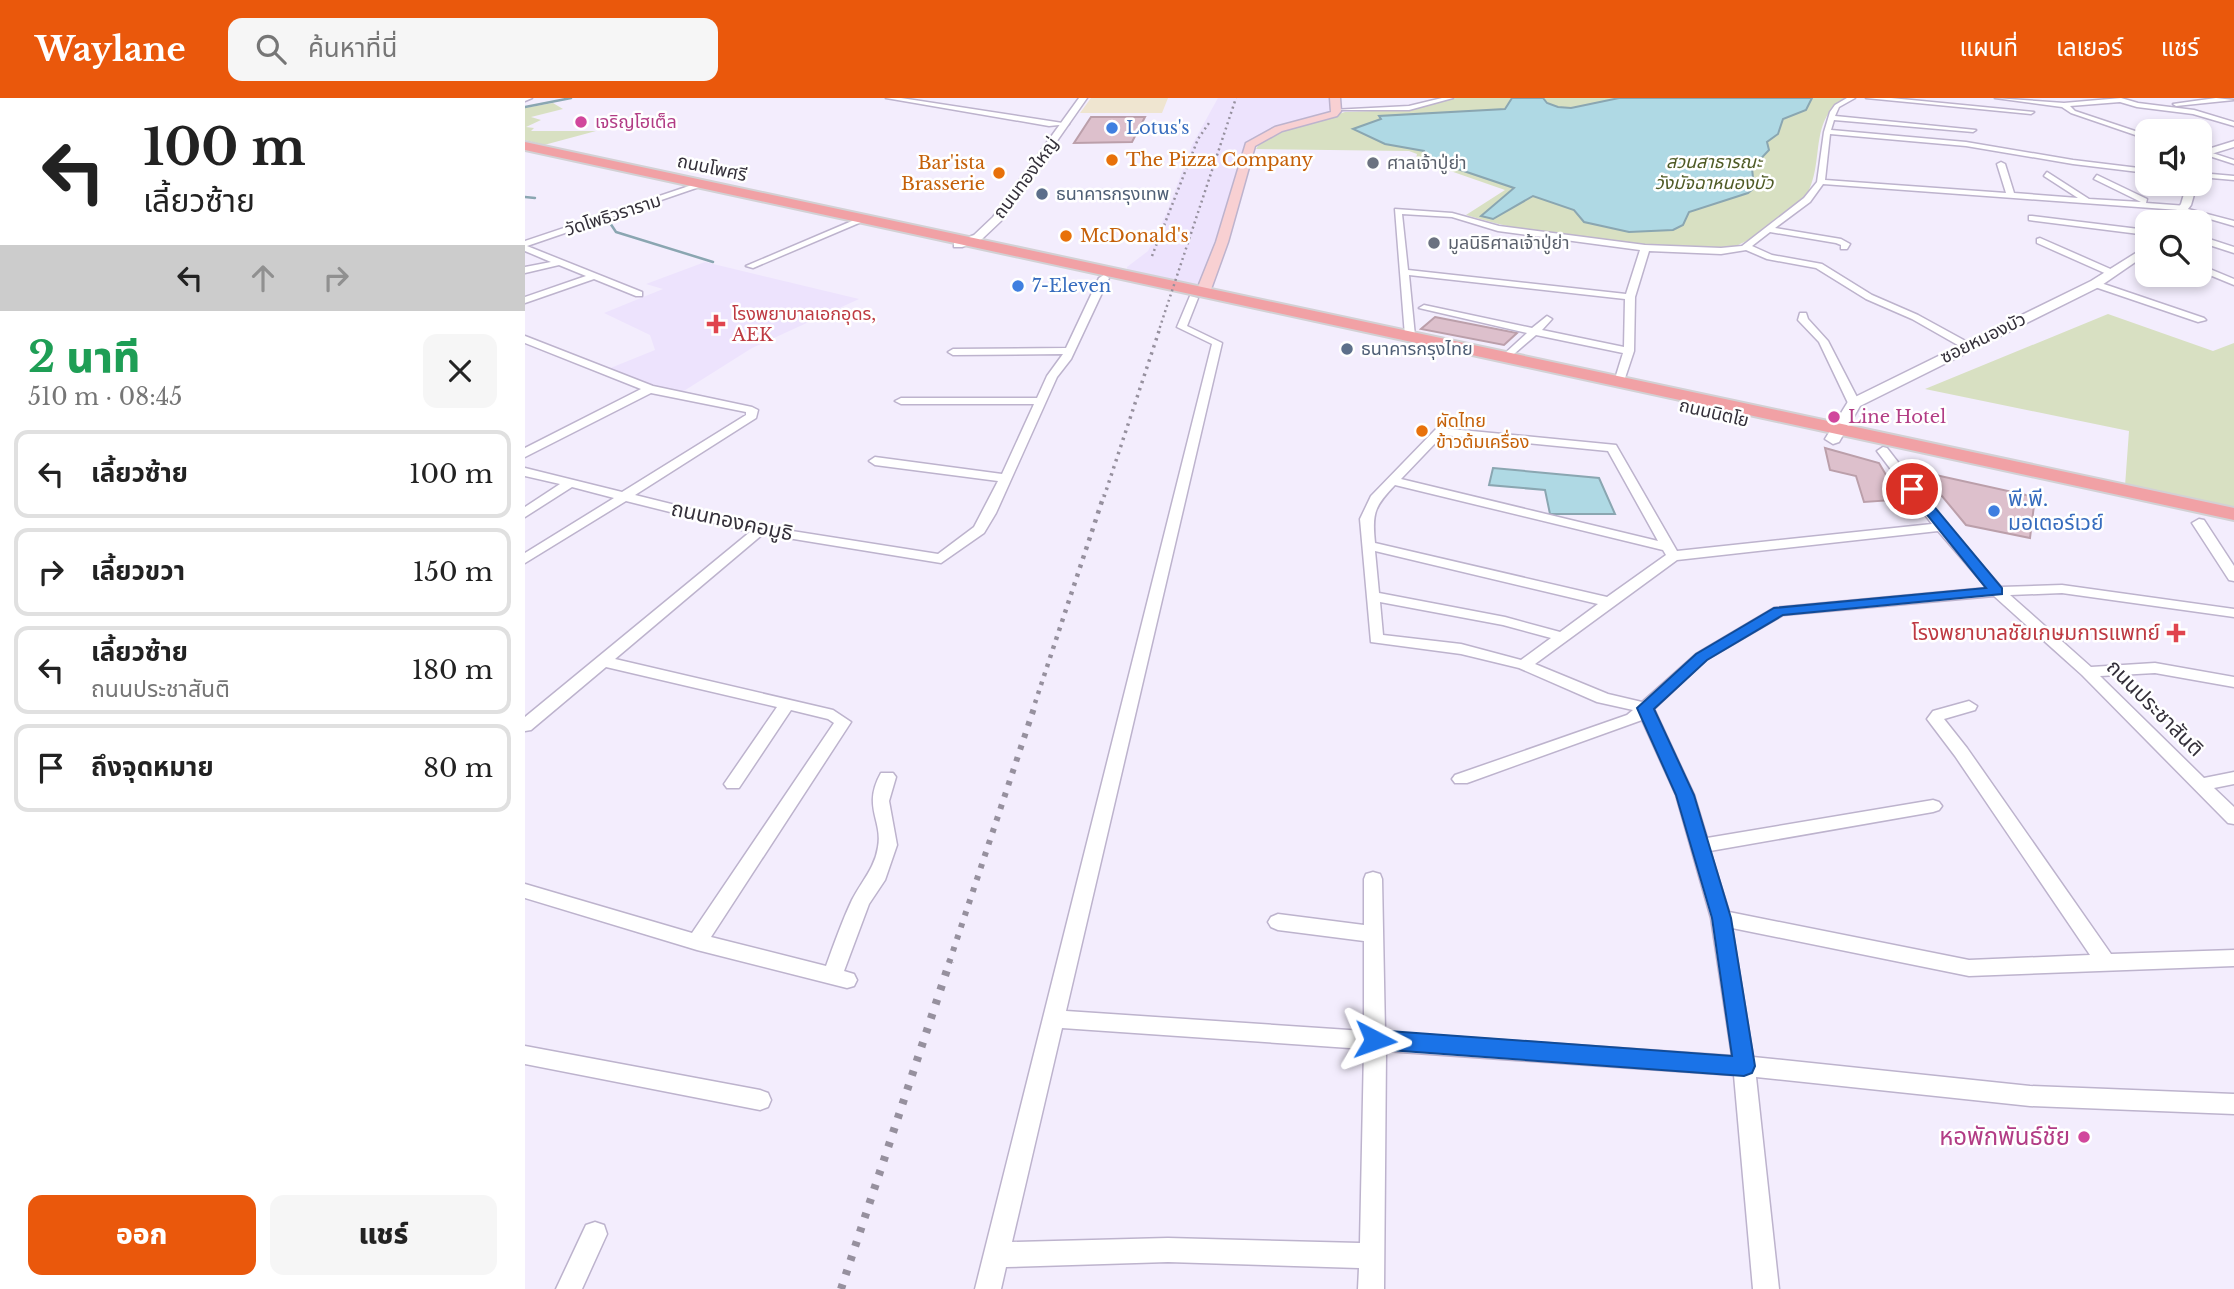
<!DOCTYPE html>
<html lang="th">
<meta charset="utf-8">
<style>
body{margin:0;font-family:"Libre Baskerville","Noto Sans Thai",serif;background:#f6f6f6;color:#222;height:100vh;display:flex;flex-direction:column;font-size:26px;white-space:nowrap}
*{box-sizing:border-box;margin:0}
p{font-size:23px;color:#767676}
.icon{flex:none;width:38px;height:38px;fill:none;stroke:currentColor;stroke-width:2;stroke-linecap:round;stroke-linejoin:round}
.map{position:relative;flex:1;overflow:hidden}
.side{display:flex;flex-direction:column;background:#fff;width:525px}
.side>*{flex:none}
.hud{background:#fff;color:#222;overflow:hidden}
.tools{position:absolute;left:1610px;top:21px;display:grid;gap:14px}
.tools a{display:grid;place-items:center;width:77px;height:77px;border-radius:14px;background:#fff;box-shadow:0 4px 10px #0003;font-size:35px}
.pin{position:absolute;display:grid;place-items:center;width:60px;height:60px;color:#fff;margin:-30px;border:4px solid #fff;border-radius:50%;box-shadow:0 2px 7px #0007}
.me{position:absolute;width:77px;margin:-38px;rotate:94deg;stroke-linejoin:round;filter:drop-shadow(0 0 5px #0008)}
.turn{display:flex;align-items:center;gap:24px;height:147px;padding:0 28px;font-size:32px}
.turn .icon{width:91px;height:91px;stroke-width:2.5}
.turn b{display:block;font-size:49px;line-height:60px}
.lanes{display:flex;align-items:center;height:66px;padding:0 28px;background:#0003;justify-content:center;gap:35px;direction:ltr}
.lanes .off{opacity:.35}
.round{display:grid;place-items:center;flex:none;width:74px;height:74px;border-radius:14px;background:#f6f6f6}
.overview{display:flex;align-items:center;justify-content:space-between;height:119px;padding:0 28px}
h1{font-size:42px;font-weight:800;line-height:52px;color:#1e9e55}
.cta{display:flex;gap:14px;margin-top:auto;padding:14px 28px}
.cta a{flex:1;height:80px;border-radius:14px;background:#ea580c;color:#fff;font-size:28px;font-weight:800;line-height:80px;text-align:center}
.cta a+a{background:#f6f6f6;color:#222}
ul{padding:0;list-style:none}
li{display:flex;align-items:center;gap:21px;height:88px;margin:0 14px 10px;padding:0 14px;border:4px solid #e0e0e0;border-radius:14px}
li div{flex:1}
li b{display:block;font-size:26px}
li em{font-style:normal}
header{display:flex;align-items:center;gap:42px;box-sizing:border-box;height:98px;padding:0 35px;background:#ea580c;color:#fff}
header strong{font-size:33px}
nav{display:flex;gap:38px;margin-inline-start:auto;font-size:24px}
.search{width:490px;height:63px;background:#f6f6f6;display:flex;align-items:center;gap:18px;box-sizing:border-box;padding:0 24px;border-radius:14px;color:#767676;font-size:26px}
main{display:flex;flex:1;min-height:0}
.map>svg:first-child{display:block}
.commercial{fill:#efe5d0}
.built{fill:#ede3fd}
.green{fill:#d8e0c2}
.water{fill:#afd9e4;stroke:#8aa6b1;stroke-width:2}
.lines{fill:none;stroke-linecap:round;stroke-linejoin:round}
.stream{stroke:#8aa6b1;stroke-width:2.5}
.building{fill:#ddc0cc;stroke:#bb9faa;stroke-width:2}
.minor-casing{stroke:#bdb3cd;stroke-width:3}
.tertiary-casing{stroke:#bdb3cd;stroke-width:3}
.secondary-casing{stroke:#bdb3cd;stroke-width:3}
.primary-casing{stroke:#d2d1d4;stroke-width:4}
.minor{fill:#fff;fill-rule:evenodd}
.tertiary{fill:#fff;fill-rule:evenodd}
.secondary{fill:#f8d0d2;fill-rule:evenodd}
.primary{fill:#f1a1a5;fill-rule:evenodd}
.rail-far4{stroke:#96909e;stroke-width:2.5;stroke-dasharray:2 3.5;stroke-linecap:butt}
.rail-far3{stroke:#96909e;stroke-width:3.5;stroke-dasharray:2.5 5;stroke-linecap:butt}
.rail-far2{stroke:#96909e;stroke-width:4.5;stroke-dasharray:3.5 6;stroke-linecap:butt}
.rail-far1{stroke:#96909e;stroke-width:6;stroke-dasharray:4.5 8;stroke-linecap:butt}
.rail{stroke:#96909e;stroke-width:8;stroke-dasharray:5 10;stroke-linecap:butt}
.route{fill:#1a73e8;stroke:#114b97;stroke-width:2}
.hotel-dot{fill:#d1479c;stroke:#fff;stroke-width:2.5}
.shop-dot{fill:#3f7fe0;stroke:#fff;stroke-width:2.5}
.food-dot{fill:#e8710a;stroke:#fff;stroke-width:2.5}
.worship-dot{fill:#6b7280;stroke:#fff;stroke-width:2.5}
.service-dot{fill:#5c6f8a;stroke:#fff;stroke-width:2.5}
.health-dot{fill:#e0444e;stroke:#fff;stroke-width:2.5}
.labels{text-anchor:middle;stroke-width:5;stroke-linejoin:round;paint-order:stroke}
.far-hotel-label{font-size:18px;fill:#b23c85;stroke:#fff;text-anchor:start}
.far-shop-label{font-size:18px;fill:#366cbe;stroke:#fff;text-anchor:start}
.far-food-label{font-size:18px;fill:#c56008;stroke:#fff;text-anchor:start}
.far-park-label{font-size:18px;font-style:italic;fill:#4f5b26;stroke:#fff}
.far-worship-label{font-size:18px;fill:#5b616d;stroke:#fff;text-anchor:start}
.far-street-label{font-size:18px;fill:#34303a;stroke:#fff}
.far-service-label{font-size:18px;fill:#4e5e75;stroke:#fff;text-anchor:start}
.far-health-label{font-size:18px;fill:#be3a42;stroke:#fff;text-anchor:start}
.shop-label{font-size:21px;fill:#366cbe;stroke:#fff;text-anchor:start}
.street-label{font-size:21px;fill:#34303a;stroke:#fff}
.health-label{font-size:21px;fill:#be3a42;stroke:#fff;text-anchor:end}
.near-hotel-label{font-size:24px;fill:#b23c85;stroke:#fff;text-anchor:end}
</style>
<header>
<strong>Waylane</strong>
<div class="search"><svg class="icon" aria-label="search" viewBox="0 0 24 24"><circle cx="10" cy="10" r="6"/><path d="M15 15l6 6"/></svg>ค้นหาที่นี่</div>
<nav><a>แผนที่</a><a>เลเยอร์</a><a>แชร์</a></nav>
</header>
<main>
<section class="side">
<div class="hud">
<div class="turn"><svg class="icon" aria-label="left" viewBox="0 0 24 24"><path d="M17 20v-9H6M10 6l-5 5 5 5"/></svg><div><b>100 m</b>เลี้ยวซ้าย</div></div>
<div class="lanes"><svg class="icon" aria-label="left" viewBox="0 0 24 24"><path d="M17 20v-9H6M10 6l-5 5 5 5"/></svg><svg class="icon off" aria-label="ahead" viewBox="0 0 24 24"><path d="M12 20V5M6 11l6-6 6 6"/></svg><svg class="icon off" aria-label="right" viewBox="0 0 24 24"><path d="M7 20v-9h11M14 6l5 5-5 5"/></svg></div>
</div>
<div class="overview"><div><h1>2 นาที</h1><p>510 m · 08:45</p></div><a class="round"><svg class="icon" aria-label="close" viewBox="0 0 24 24"><path d="M6 6l12 12M18 6L6 18"/></svg></a></div>
<ul>
<li><svg class="icon" aria-label="left" viewBox="0 0 24 24"><path d="M17 20v-9H6M10 6l-5 5 5 5"/></svg><div><b>เลี้ยวซ้าย</b></div><em>100 m</em></li>
<li><svg class="icon" aria-label="right" viewBox="0 0 24 24"><path d="M7 20v-9h11M14 6l5 5-5 5"/></svg><div><b>เลี้ยวขวา</b></div><em>150 m</em></li>
<li><svg class="icon" aria-label="left" viewBox="0 0 24 24"><path d="M17 20v-9H6M10 6l-5 5 5 5"/></svg><div><b>เลี้ยวซ้าย</b><p>ถนนประชาสันติ</p></div><em>180 m</em></li>
<li><svg class="icon" aria-label="arrive" viewBox="0 0 24 24"><path d="M6 21V4h12l-3 4 3 4H6"/></svg><div><b>ถึงจุดหมาย</b></div><em>80 m</em></li>
</ul>
<div class="cta"><a>ออก</a><a>แชร์</a></div>
</section>
<div class="map">
<svg width="1709" height="1191" viewBox="0 0 1709 1191">
<rect width="100%" height="100%" fill="#f3edfd"/>
<path class="commercial" d="M566,0H643L637,15H555Z"/>
<path class="built" d="M693,0H805L804,15L723,43L692,146L676,185L666,188L602,174V169L623,153L642,114L667,47Z
M180,164L334,201L227,250L154,296L83,271L130,252L125,237L79,215L138,191L121,186Z"/>
<path class="green" d="M931,0H1322C1283,19 1300,62 1283,94C1274,111 1229,141 1211,148C1193,154 1170,150 1152,149C1082,145 1008,138 941,117L980,92L891,61L892,56L884,53L731,51L736,43L747,36L820,14L874,12Z
M28,5L38,11L6,19L16,22L1,29L9,30L6,33H71L19,47L0,42V10Z
M1583,216L1688,253L1709,245V412L1600,388L1604,333L1400,291Z"/>
<path class="water" d="M987,0H1018L1022,5L1033,9L1046,10L1094,0H1287L1281,12L1258,21L1253,36L1242,44L1244,52L1227,70L1229,90L1223,95L1164,114L1158,127L1148,132L1104,134L1059,124L1049,112L1008,98L968,121L956,118L989,90L909,63L902,60L899,53L860,46L828,31L856,21L854,18L980,11Z
M968,370L1074,380L1090,416H1025L1020,392L964,387Z"/>
<g class="lines">
<path class="stream" d="M0,9L46,0
M0,99L10,100
M94,118L85,125L91,134L188,164"/>
</g>
<path class="building" d="M566,19H620L607,44L549,45Z
M910,219L992,235L979,247L896,231Z
M1300,350L1354,365L1364,382H1369L1383,401L1339,404L1331,378L1305,372Z
M1397,374L1510,399L1505,440L1441,427Z"/>
<g class="lines">
<g class="minor-casing">
<path id="minor" d="M0,0H7L0,3Z
M361,0H376L544,26L524,28Z
M917,0H928L884,12H807L884,8Z
M1322,0H1330L1314,9L1310,18L1451,32L1448,34L1309,22L1306,32L1441,44L1548,62L1622,71V75L1548,66L1441,48L1305,36L1300,82L1481,95L1472,66L1476,64L1480,66L1489,95L1553,100L1519,78L1522,74L1564,101L1616,104L1569,81L1572,77L1622,101L1621,105L1662,108L1663,111L1709,123V128L1654,112L1298,86L1285,104L1250,130L1316,141L1325,146L1322,151H1316V147L1311,145L1245,134L1227,148L1247,157L1297,166L1347,197L1393,217L1446,246V250H1438L1387,221L1341,201L1291,170L1242,161L1221,152L1196,156L1124,153L1110,199L1109,253L1098,286L1089,284L1098,255L1011,237L982,262L978,261V257L1002,235L894,210L899,207L1007,230L1022,218L1027,221L1017,232L1099,249L1100,201L884,177L890,238L885,241L880,238L870,111L927,115L974,128L1120,147L1196,150L1217,148L1279,100L1292,84L1299,34L1305,14L1310,7ZM877,116L927,119L973,133L1115,152L1101,196L883,172Z
M1341,0H1366L1509,14L1506,16Z
M1470,0L1539,5L1596,0L1613,5L1669,12L1709,24V28L1668,16L1612,9L1595,4L1545,8L1550,13L1622,37V41L1546,15L1537,9Z
M1691,0L1709,2L1651,8L1648,6Z
M1675,51L1709,62V66L1675,55Z
M1675,75L1709,78V82L1675,79Z
M173,85L180,87L2,148L117,194V198H111L69,181L0,205V199L61,178L34,167L0,175V169L26,164L0,153V143Z
M1507,118L1622,132V137L1504,122V118Z
M334,120L341,122L228,170L221,168Z
M1675,138L1709,149V155L1675,144Z
M1515,140L1590,173L1592,175L1584,177L1512,145V141Z
M1675,167L1709,181V187L1675,173Z
M579,177L584,180L546,261L532,279L471,415L459,435L416,465L238,436L90,561L308,612L326,624L186,839L301,868C309,846 317,823 327,802C336,784 350,770 353,749C358,722 337,709 356,675H368L371,679L364,703L372,747L360,782L344,806L319,873L329,876L332,882L329,888L322,890L172,852L0,800V786L167,835L309,625L303,621L266,612L214,690H202L199,686L252,609L81,569L6,632L0,633V619L225,434L101,403L0,465V455L89,400L47,389L0,419V409L35,386L0,378V370L97,394L221,317V314L126,295L0,359V350L116,291L0,245V238L128,288L227,309L233,312L231,320L110,397L235,428L413,456L449,429L473,383L350,367L344,363L350,359L477,376L509,306H376L370,303L376,300H512L522,278L538,256L428,257L423,254L428,251L541,250L574,180Z
M1570,183L1679,220L1681,222L1673,224L1567,188V184Z
M665,198L673,200L662,228L697,245L541,913L839,933V843L753,832L746,829L743,824L746,819L753,816L839,827V781L841,776L848,774L855,776L857,781L860,934L1207,958L1186,820L1151,697L1117,622L942,685H930L927,681L930,677L1102,617L1108,612L1072,604L994,570L936,556L846,544L835,421L846,398L911,331L915,330L1091,347L1152,453L1407,426L1352,353L1358,349L1362,350L1421,426L1476,489L1537,487L1709,511V519L1537,495L1485,497L1566,569L1630,565L1709,579V589L1630,575L1575,578L1679,680L1709,674V686L1689,690L1709,709V726L1703,725L1557,577L1469,498L1258,517L1181,562L1129,611L1169,697L1182,740L1408,702L1414,704L1417,708L1414,712L1408,714L1185,753L1204,814L1444,862L1565,857L1430,658L1402,621L1408,613L1444,603L1452,608L1450,612L1419,621L1442,650L1586,856L1709,852V868L1444,878L1207,830L1228,959L1505,988L1709,996V1016L1505,1008L1231,979L1254,1191H1228L1209,977L861,953L859,1191H833L834,1170L643,1164L481,1169L476,1191H450L687,246L652,229ZM918,337L1083,353L1133,443L876,381ZM870,387L1138,452L1141,457L1082,499L850,445C847,415 849,409 870,387ZM1413,433L1462,490L1249,510L1171,556L1117,604L1083,596L1010,566L1152,462ZM850,453L1073,506L1035,534L980,519L854,495ZM855,504L978,527L1026,540L996,562L936,546L858,537ZM537,930L839,951L835,1145L643,1140L487,1144Z
M1275,215H1281L1283,221L1303,243L1335,305L1333,307L1323,305L1294,244L1273,222Z
M1674,421L1679,422L1709,468V483L1704,482L1667,425Z
M0,948L235,992L243,995L246,1002L243,1009L235,1012L0,966Z
M70,1124L79,1127L82,1136L57,1191H31L61,1127Z"/>
</g>
<g class="tertiary-casing">
<path id="tertiary" d="M554,0H562L476,123L457,141L437,149H429V145L449,137L468,119Z
M1709,43V49L1686,56L1675,64V56L1680,52Z
M1662,86H1672L1666,107L1653,124H1642L1656,106Z
M1622,148V156L1574,189L1335,308L1314,344L1308,346L1300,341L1324,302L1566,183Z"/>
</g>
<g class="secondary-casing">
<path id="secondary" d="M805,0H815L816,13L812,18L757,33L730,48L703,144L685,194L683,197H673L671,194L691,144L721,45L750,29L806,14Z"/>
</g>
<g class="primary-casing">
<path id="primary" d="M0,44L1709,410V422L0,52Z"/>
</g>
<use href="#minor" class="minor"/>
<use href="#tertiary" class="tertiary"/>
<use href="#secondary" class="secondary"/>
<use href="#primary" class="primary"/>
<path class="rail-far4" d="M627,158L673,41L684,25
M633,235L711,0"/>
<path class="rail-far3" d="M579,399L634,233"/>
<path class="rail-far2" d="M510,605L579,397"/>
<path class="rail-far1" d="M424,865L511,604"/>
<path class="rail" d="M316,1191L425,863"/>
</g>
<path class="route" d="M1387,387L1392,388L1477,490V496L1258,517L1182,562L1129,611L1169,697L1206,820L1230,968L1227,975L1219,978L850,951L842,948L839,942L842,935L850,932L1207,958L1187,820L1151,697L1112,610L1171,556L1249,510L1461,490L1383,393V388Z"/>
<g class="hotel-dot">
<circle cx="56" cy="24" r="7"/>
<circle cx="1309" cy="319" r="7"/>
<circle cx="1559" cy="1039" r="7"/>
</g>
<g class="shop-dot">
<circle cx="587" cy="30" r="7"/>
<circle cx="493" cy="188" r="7"/>
<circle cx="1469" cy="413" r="7"/>
</g>
<g class="food-dot">
<circle cx="587" cy="62" r="7"/>
<circle cx="474" cy="75" r="7"/>
<circle cx="541" cy="138" r="7"/>
<circle cx="897" cy="333" r="7"/>
</g>
<g class="worship-dot">
<circle cx="848" cy="65" r="7"/>
<circle cx="909" cy="145" r="7"/>
</g>
<g class="service-dot">
<circle cx="517" cy="96" r="7"/>
<circle cx="822" cy="251" r="7"/>
</g>
<g class="health-dot">
<path d="M187.5 215.5h7v7h7v7h-7v7h-7v-7h-7v-7h7z"/>
<path d="M1647.5 524.5h7v7h7v7h-7v7h-7v-7h-7v-7h7z"/>
</g>
<g class="labels">
<g class="far-hotel-label">
<text x="70" y="30">เจริญโฮเต็ล</text>
<text x="1323" y="325">Line Hotel</text>
</g>
<g class="far-shop-label">
<text x="601" y="36">Lotus's</text>
<text x="507" y="194">7-Eleven</text>
</g>
<g class="far-food-label">
<text x="601" y="68">The Pizza Company</text>
<text x="460" y="71" text-anchor="end">Bar'ista<tspan x="460" dy="21">Brasserie</tspan></text>
<text x="555" y="144">McDonald's</text>
<text x="911" y="329">ผัดไทย<tspan x="911" dy="21">ข้าวต้มเครื่อง</tspan></text>
</g>
<g class="far-park-label">
<text x="1189" y="70">สวนสาธารณะ<tspan x="1189" dy="21">วังมัจฉาหนองบัว</tspan></text>
</g>
<g class="far-worship-label">
<text x="862" y="71">ศาลเจ้าปู่ย่า</text>
<text x="923" y="151">มูลนิธิศาลเจ้าปู่ย่า</text>
</g>
<g class="far-street-label">
<text transform="translate(187 70) rotate(12)" y="6">ถนนโพศรี</text>
<text transform="translate(501 80) rotate(-53)" y="6">ถนนทองใหญ่</text>
<text transform="translate(88 117) rotate(-18)" y="6">วัดโพธิวราราม</text>
<text transform="translate(1458 240) rotate(-26)" y="6">ซอยหนองบัว</text>
<text transform="translate(1189 315) rotate(13)" y="6">ถนนนิตโย</text>
</g>
<g class="far-service-label">
<text x="531" y="102">ธนาคารกรุงเทพ</text>
<text x="836" y="257">ธนาคารกรุงไทย</text>
</g>
<g class="far-health-label">
<text x="207" y="222">โรงพยาบาลเอกอุดร,<tspan x="207" dy="21">AEK</tspan></text>
</g>
<g class="shop-label">
<text x="1483" y="408">พี.พี.<tspan x="1483" dy="24">มอเตอร์เวย์</tspan></text>
</g>
<g class="street-label">
<text transform="translate(207 423) rotate(12)" y="7">ถนนทองคอมูธิ</text>
<text transform="translate(1630 610) rotate(45)" y="7">ถนนประชาสันติ</text>
</g>
<g class="health-label">
<text x="1635" y="542">โรงพยาบาลชัยเกษมการแพทย์</text>
</g>
<g class="near-hotel-label">
<text x="1545" y="1047">หอพักพันธ์ชัย</text>
</g>
</g>
</svg>
<div class="tools">
<a><svg class="icon" aria-label="sound" viewBox="0 0 24 24"><path d="M4 9h4l5-4v14l-5-4H4zM17 9q2 3 0 6"/></svg></a>
<a><svg class="icon" aria-label="search" viewBox="0 0 24 24"><circle cx="10" cy="10" r="6"/><path d="M15 15l6 6"/></svg></a>
</div>
<div class="pin" style="left:1387px;top:391px;background:#d93025"><svg class="icon" aria-label="arrive" viewBox="0 0 24 24"><path d="M6 21V4h12l-3 4 3 4H6"/></svg></div>
<svg class="me" style="left:850px;top:942px" viewBox="-20 -20 40 40"><path d="M0-17L14 15 0 8-14 15z" fill="#1a73e8" stroke="#fff" stroke-width="4"/></svg>
</div>
</main>
